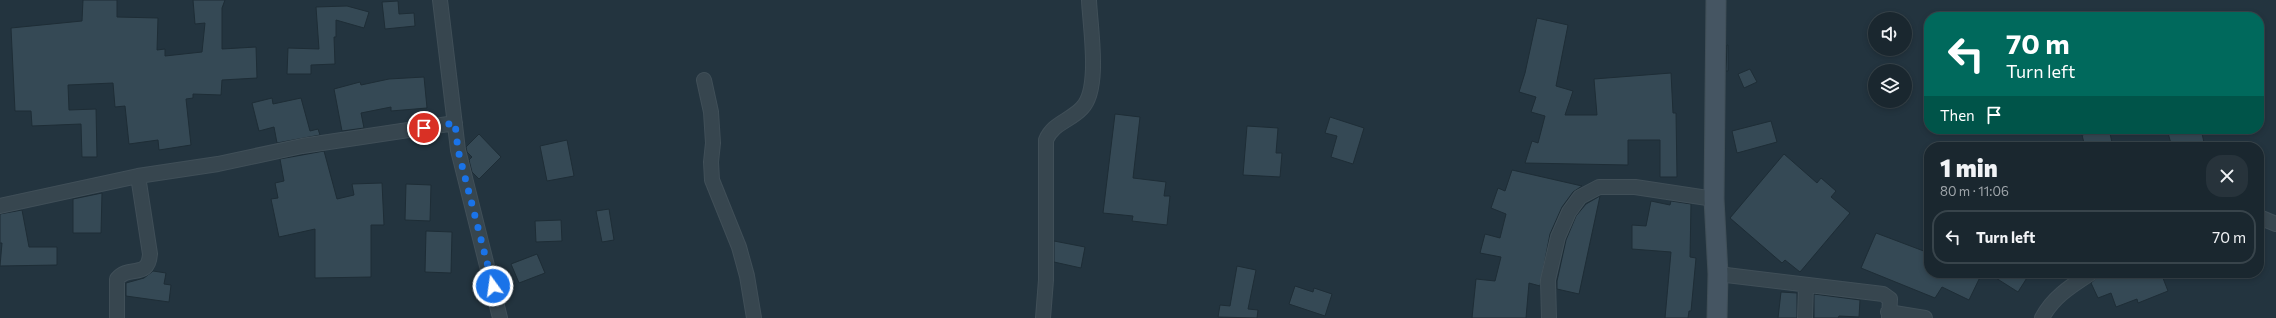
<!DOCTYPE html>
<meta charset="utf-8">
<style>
body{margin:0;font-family:Commissioner,sans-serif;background:#27333b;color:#f1f3f6;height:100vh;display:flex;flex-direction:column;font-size:15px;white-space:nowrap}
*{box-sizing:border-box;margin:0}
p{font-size:13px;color:#9fa5aa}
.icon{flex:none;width:22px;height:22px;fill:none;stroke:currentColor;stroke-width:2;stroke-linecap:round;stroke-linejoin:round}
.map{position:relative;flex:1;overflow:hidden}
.side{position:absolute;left:1924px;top:142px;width:340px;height:136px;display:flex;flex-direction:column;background:#1a272f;border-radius:16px;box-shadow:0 2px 6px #0003,0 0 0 1px #38444b}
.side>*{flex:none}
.hud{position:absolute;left:1924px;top:12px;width:340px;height:122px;border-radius:16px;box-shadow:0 2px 6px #0003,0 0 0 1px #38444b;background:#00695c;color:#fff;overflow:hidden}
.fabs{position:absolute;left:1868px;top:12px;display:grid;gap:8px}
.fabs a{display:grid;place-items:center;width:44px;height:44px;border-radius:50%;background:#1a272f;box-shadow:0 2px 6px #0003,0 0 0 1px #38444b;font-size:20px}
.pin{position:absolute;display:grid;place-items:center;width:34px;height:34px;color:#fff;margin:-17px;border:2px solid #fff;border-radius:50%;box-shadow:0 1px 4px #0007}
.me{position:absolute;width:44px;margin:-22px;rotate:346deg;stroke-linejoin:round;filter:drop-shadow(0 0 3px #0008)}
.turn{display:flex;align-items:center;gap:14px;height:84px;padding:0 16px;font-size:18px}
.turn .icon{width:52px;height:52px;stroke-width:2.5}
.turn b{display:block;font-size:28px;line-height:34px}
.then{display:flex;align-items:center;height:38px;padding:0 16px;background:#0003;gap:8px;font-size:15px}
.round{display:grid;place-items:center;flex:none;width:42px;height:42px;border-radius:16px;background:#27333b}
.summary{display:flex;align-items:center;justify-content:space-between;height:68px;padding:0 16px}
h1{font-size:24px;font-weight:800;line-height:30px}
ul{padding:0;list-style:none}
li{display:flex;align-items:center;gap:12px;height:54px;margin:0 8px 6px;padding:0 8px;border:2px solid #38444b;border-radius:16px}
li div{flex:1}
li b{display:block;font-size:15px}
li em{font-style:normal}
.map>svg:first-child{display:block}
.building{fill:#354955;stroke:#1e2d36}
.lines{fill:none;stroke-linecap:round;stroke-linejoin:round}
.minor-casing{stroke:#404f58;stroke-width:16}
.secondary-casing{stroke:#404f58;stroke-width:21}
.minor{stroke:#37464f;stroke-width:14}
.secondary{stroke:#455562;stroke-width:19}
.route{stroke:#1a73e8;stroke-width:7;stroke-dasharray:0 12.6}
</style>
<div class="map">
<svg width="2276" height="318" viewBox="0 0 2276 318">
<rect width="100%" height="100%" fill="#23343f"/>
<path class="building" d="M83,0H117V17L158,18L157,50L165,49V56L202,52L205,23L195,24L193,0H225L222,8V49L256,47L257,78L222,80L221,95L193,94V98L186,99L191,145L159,150L158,140L129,144L125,106L115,107L113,83L68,85L69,110L96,109L97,157H82L81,124L32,126L31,111H15L11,28L82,21Z
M398,1L399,14L414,13L415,26L385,29L382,2Z
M347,6L369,12L364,28L336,20V37H334L335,64L311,65V74H287L288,48L319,49L316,7Z
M1537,18L1568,25L1556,86L1573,91L1565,115H1597L1594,79L1671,73L1673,113H1676L1677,177H1660V140H1628V165L1525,163L1532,141L1538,143L1545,116L1531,112L1536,97L1519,92L1525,73Z
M1727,45H1728V71H1726Z
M1750,69L1757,82L1744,88L1738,74Z
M424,77L427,108L391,111V107L361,113L364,128L342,131L334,89L360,82L361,85L389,79Z
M272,98L273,104L301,98L310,131L318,129L320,135L277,143L274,127L259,131L252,103Z
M1115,114L1140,117L1133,178L1166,182L1164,196H1170L1167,225L1132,221L1133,216L1103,213Z
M1330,117L1364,128L1353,164L1331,157L1337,136L1325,133Z
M1771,121L1777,142L1737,153L1732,131Z
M1247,126L1278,128L1276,153H1282L1280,177L1243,175Z
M2109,129L2113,147H2085L2082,135Z
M2185,129H2201L2205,147H2172L2168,133Z
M479,134L501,157L479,179L472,172L469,160L472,157L467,152L466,147Z
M567,140L574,176L547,181L540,146Z
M324,151L337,199L354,195L352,184L382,183L384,225H371V277L315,278V229L279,237L271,199L278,198L275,183L284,181L280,159Z
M1784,154L1817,183L1821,178L1836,191L1831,197L1850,213L1800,272L1785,260L1782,263L1730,218Z
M1512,170L1582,186L1573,192L1562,207L1550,234L1540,286L1529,283L1526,318H1472L1476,279L1495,281L1501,257L1480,253L1485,234L1500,238L1506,214L1491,208L1498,188L1505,191Z
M406,184L431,185L430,221L405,220Z
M102,193L101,233H73V199Z
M1600,196L1579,294L1557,289V281L1566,240L1576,216L1586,204Z
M1651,201L1670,205L1671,201L1691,204L1690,257L1696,258L1691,311H1689L1688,318H1665L1671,252L1632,249V225L1646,226Z
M609,209L614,240L602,242L596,211Z
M22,210L29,247H57V265L0,266L2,243H0V214Z
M561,220L562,241L536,242L535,221Z
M426,231L452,232L451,273L425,272Z
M1876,233L1929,253V273H1982L1969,300L1942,287L1935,298L1861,268Z
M1054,241L1085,247L1081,268L1054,262Z
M537,254L545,273L519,283L511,264Z
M1237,266L1256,270L1248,309L1258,310L1257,318L1218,317L1220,305L1230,306Z
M153,271L166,273L164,284L171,285L169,302L126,296V283L144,278Z
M1988,273H2030L2018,292Z
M2102,273H2161L2168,291L2138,303L2137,299L2116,307L2111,293L2098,298L2091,283Z
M1295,286L1313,292L1314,288L1332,294L1325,316L1289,304Z
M1781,292L1797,293V318H1778Z
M1814,294L1860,300L1859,317L1839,316L1838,318H1814Z"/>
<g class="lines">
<g class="minor-casing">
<path id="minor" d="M440,0L458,150L500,318
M704,80L711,112L713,143L711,162L712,180L739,247L747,276L754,318
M0,206L138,176L218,164L302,146L455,123
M2259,217L2276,224
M1718,274L1883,294L1890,299L1889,318
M1888,312L1925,318
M117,318V279C129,264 148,280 150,254L138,176
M1043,318L1046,280V140C1053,123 1070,121 1082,108C1101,89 1090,26 1089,0
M1549,318L1548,280L1558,237L1569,212L1580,197L1599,187H1635L1714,199
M1805,318L1806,285
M2042,318C2053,297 2071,286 2091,273"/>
</g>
<g class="secondary-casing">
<path id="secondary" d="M1716,0L1714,199L1718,274L1717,318"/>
</g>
<use href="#minor" class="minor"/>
<use href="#secondary" class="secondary"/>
</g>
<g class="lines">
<path class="route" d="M424,128L455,123L458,150L493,286"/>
</g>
</svg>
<div class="fabs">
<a><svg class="icon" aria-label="sound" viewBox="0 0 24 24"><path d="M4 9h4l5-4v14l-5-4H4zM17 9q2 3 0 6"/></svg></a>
<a><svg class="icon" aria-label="layers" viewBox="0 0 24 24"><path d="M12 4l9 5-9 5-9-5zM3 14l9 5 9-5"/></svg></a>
</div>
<div class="pin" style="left:424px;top:128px;background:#d93025"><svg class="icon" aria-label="arrive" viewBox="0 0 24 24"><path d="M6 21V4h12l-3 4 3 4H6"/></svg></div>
<svg class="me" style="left:493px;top:286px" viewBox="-20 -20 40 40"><circle r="17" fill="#1a73e8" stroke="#fff" stroke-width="3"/><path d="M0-11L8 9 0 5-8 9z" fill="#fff"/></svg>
<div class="hud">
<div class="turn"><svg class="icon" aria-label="left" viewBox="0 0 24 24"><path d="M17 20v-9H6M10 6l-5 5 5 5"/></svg><div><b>70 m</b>Turn left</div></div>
<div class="then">Then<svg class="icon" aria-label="arrive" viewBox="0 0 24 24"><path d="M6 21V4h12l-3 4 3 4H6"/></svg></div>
</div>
<section class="side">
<div class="summary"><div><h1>1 min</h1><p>80 m · 11:06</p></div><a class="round"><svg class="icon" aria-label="close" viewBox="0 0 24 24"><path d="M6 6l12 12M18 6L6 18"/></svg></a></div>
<ul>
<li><svg class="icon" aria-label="left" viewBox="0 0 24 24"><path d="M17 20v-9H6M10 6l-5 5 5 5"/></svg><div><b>Turn left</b></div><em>70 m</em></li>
</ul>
</section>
</div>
